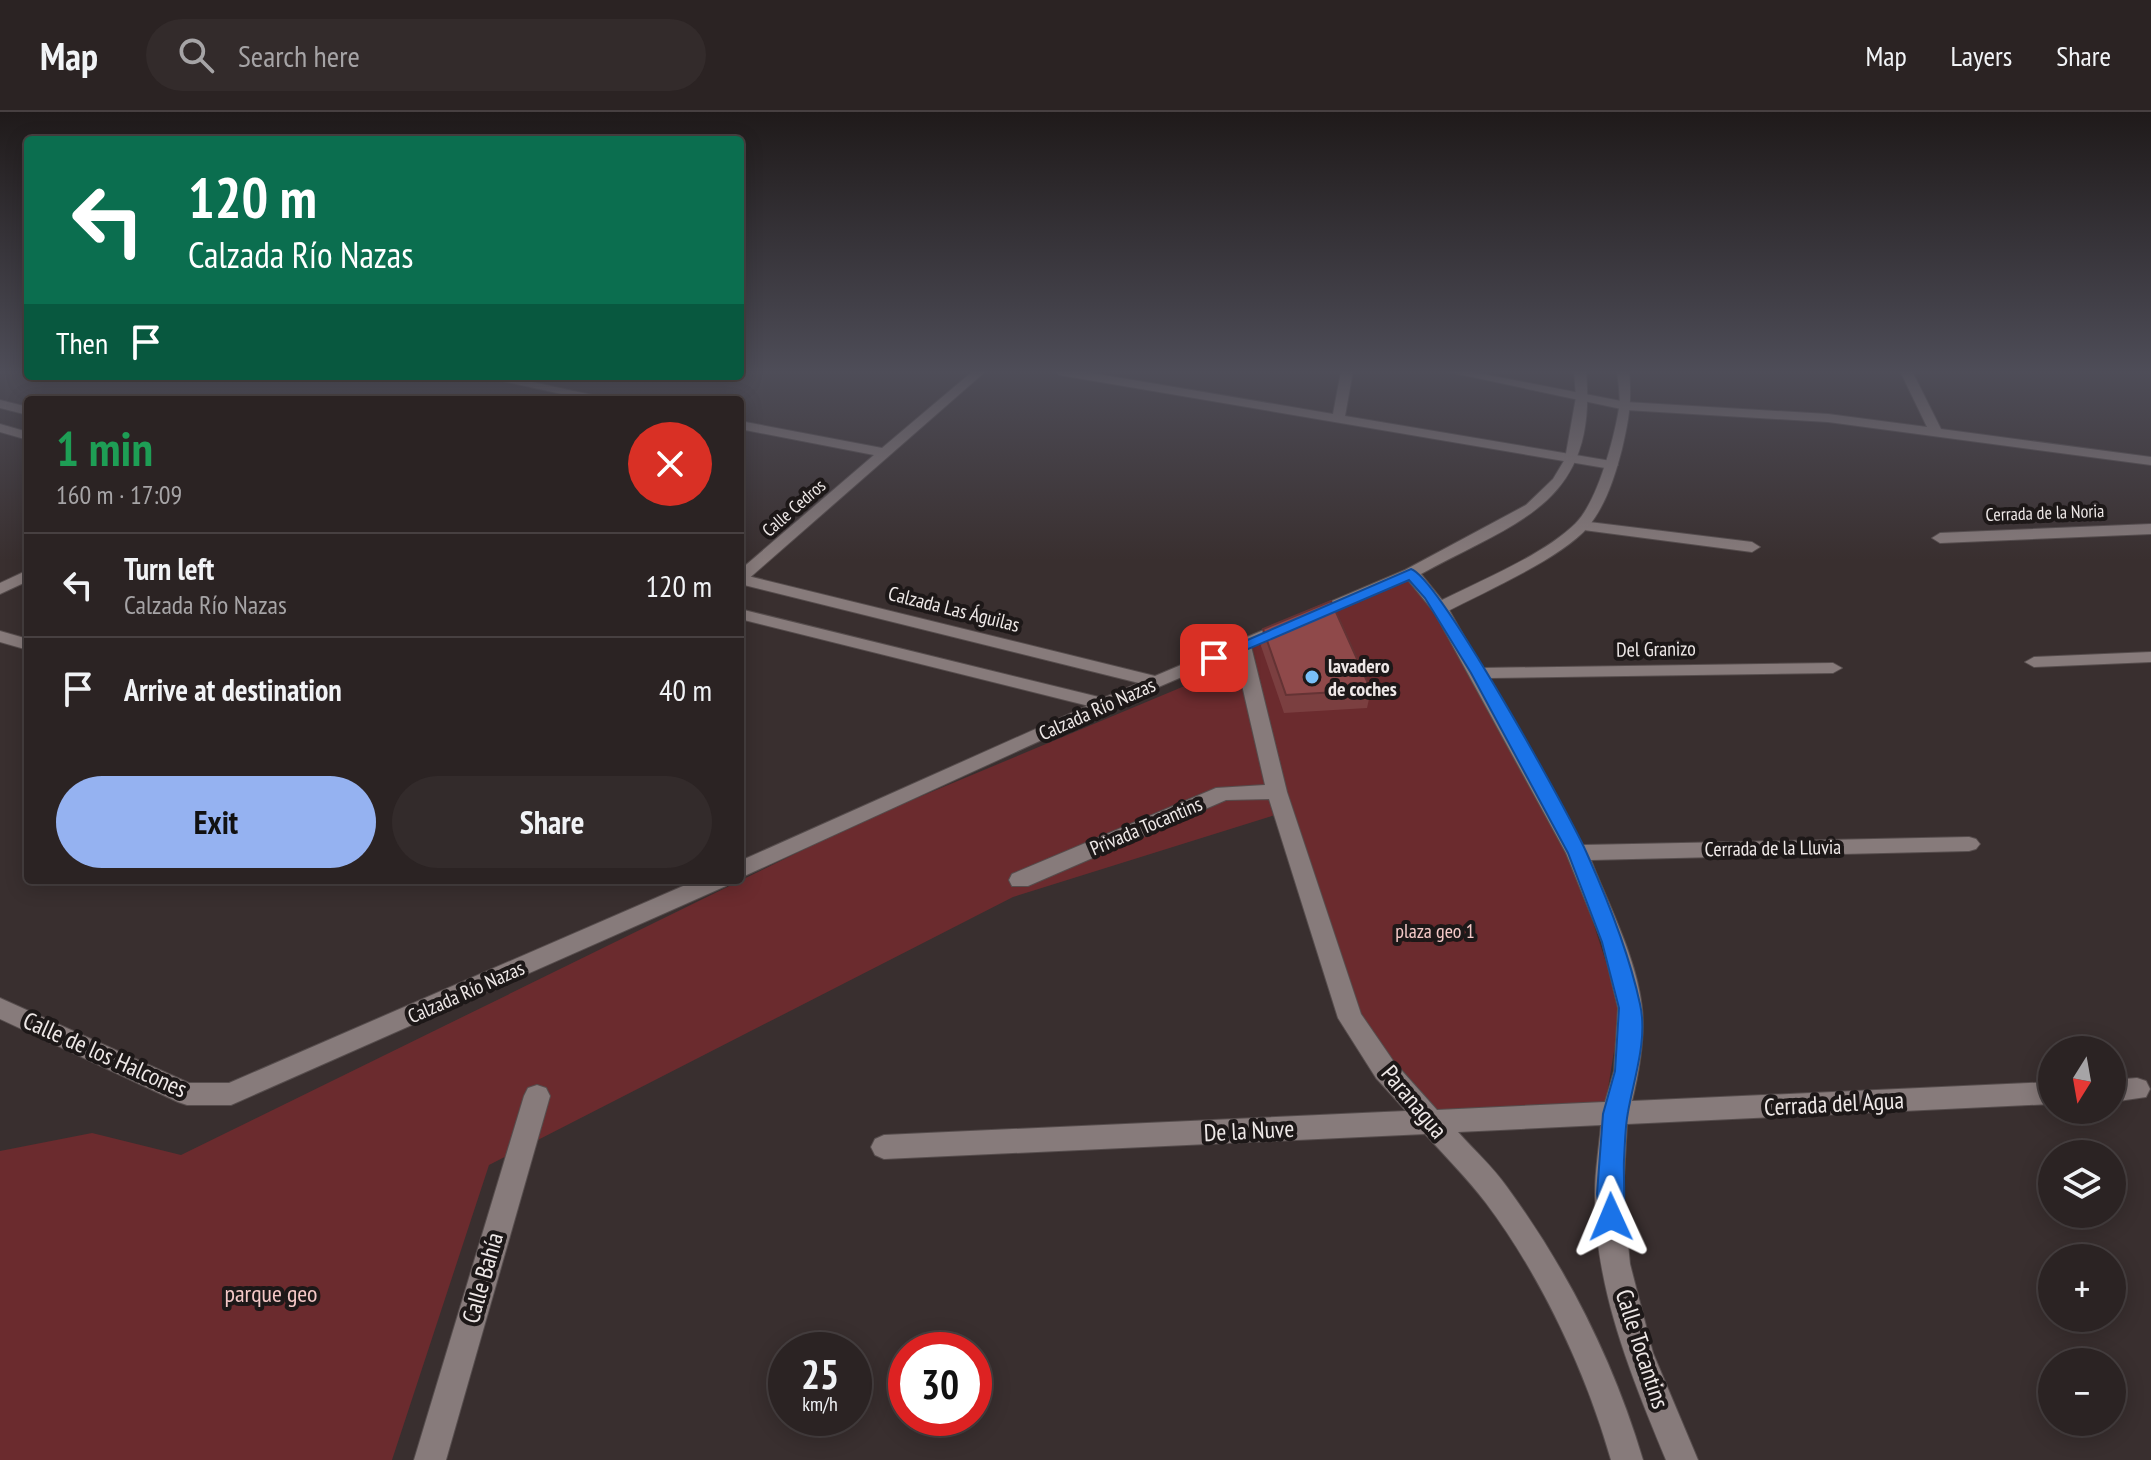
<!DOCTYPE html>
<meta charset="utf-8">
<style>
body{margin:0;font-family:"PT Sans Narrow",sans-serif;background:#332b2b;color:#f1f3f6;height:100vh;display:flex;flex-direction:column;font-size:30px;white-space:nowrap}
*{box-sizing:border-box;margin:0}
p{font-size:26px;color:#a6a4a6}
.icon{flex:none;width:44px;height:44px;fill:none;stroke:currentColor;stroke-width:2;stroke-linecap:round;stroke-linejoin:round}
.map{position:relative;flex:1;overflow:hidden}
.details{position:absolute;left:24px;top:284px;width:720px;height:488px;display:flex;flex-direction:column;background:#2b2323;border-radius:8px;box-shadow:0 4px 20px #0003,0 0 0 2px #474041}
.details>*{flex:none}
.hud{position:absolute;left:24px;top:24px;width:720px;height:244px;border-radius:8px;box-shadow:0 4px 20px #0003,0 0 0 2px #474041;background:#0b6e4f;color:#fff;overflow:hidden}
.needle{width:52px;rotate:191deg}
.buttons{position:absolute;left:2038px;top:924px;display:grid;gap:16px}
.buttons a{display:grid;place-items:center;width:88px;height:88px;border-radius:50%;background:#2b2323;box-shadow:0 4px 20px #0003,0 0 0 2px #474041;font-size:40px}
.speed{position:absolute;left:768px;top:1220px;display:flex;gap:16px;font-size:40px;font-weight:700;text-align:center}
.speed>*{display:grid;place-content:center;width:104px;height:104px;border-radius:50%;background:#2b2323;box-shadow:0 4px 20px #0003,0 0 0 2px #474041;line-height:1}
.speed small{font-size:20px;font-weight:400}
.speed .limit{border:12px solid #d22;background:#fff;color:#111}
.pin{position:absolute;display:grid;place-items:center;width:68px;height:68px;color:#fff;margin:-34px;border-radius:16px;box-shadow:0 4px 12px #0006}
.me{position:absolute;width:88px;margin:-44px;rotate:359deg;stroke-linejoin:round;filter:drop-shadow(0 0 6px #0008)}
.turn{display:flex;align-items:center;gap:28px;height:168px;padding:0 32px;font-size:36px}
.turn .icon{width:104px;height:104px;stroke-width:2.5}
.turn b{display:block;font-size:56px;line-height:68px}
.then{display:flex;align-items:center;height:76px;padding:0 32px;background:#0003;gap:16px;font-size:30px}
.round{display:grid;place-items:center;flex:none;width:84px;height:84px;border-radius:42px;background:#332b2b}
.head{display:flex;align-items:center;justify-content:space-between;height:136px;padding:0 32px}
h1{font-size:48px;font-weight:600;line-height:60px;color:#1e9e55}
.button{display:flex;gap:16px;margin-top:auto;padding:16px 32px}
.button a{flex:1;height:92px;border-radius:48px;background:#95b2f1;color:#111;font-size:32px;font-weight:600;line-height:92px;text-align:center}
.button a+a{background:#332b2b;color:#f1f3f6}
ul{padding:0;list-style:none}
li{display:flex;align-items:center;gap:24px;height:104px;padding:0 32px;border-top:2px solid #474041}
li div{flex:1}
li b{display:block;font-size:30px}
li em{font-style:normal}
header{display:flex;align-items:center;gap:48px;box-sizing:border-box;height:112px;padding:0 40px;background:#2b2323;border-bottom:2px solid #474041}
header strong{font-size:38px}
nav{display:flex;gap:44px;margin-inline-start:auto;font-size:28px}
.search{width:560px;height:72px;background:#332b2b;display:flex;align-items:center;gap:20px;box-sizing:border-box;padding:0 28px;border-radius:44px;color:#a6a4a6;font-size:30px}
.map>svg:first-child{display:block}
.green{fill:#6b2b2e}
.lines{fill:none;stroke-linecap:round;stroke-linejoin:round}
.street-casing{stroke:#564d4d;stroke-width:2}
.secondary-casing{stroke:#564d4d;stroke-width:2}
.street{fill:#877b7b;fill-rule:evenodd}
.secondary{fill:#877b7b;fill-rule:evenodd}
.wall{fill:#7b3f40}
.building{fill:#8f494a;stroke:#643334;stroke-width:2}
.route{fill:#1a73e8;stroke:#114b97;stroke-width:2}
.poi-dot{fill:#79bff8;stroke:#1d1818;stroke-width:3}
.labels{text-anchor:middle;stroke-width:8;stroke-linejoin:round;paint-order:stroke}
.far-street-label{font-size:18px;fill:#eee8e7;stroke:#1d1818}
.street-label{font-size:20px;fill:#eee8e7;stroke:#1d1818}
.poi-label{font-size:20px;font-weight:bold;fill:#eee8e7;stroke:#1d1818;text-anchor:start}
.park-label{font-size:20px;fill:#f4c8c7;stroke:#1d1818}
.near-street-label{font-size:24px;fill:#eee8e7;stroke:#1d1818}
.near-park-label{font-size:24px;fill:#f4c8c7;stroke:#1d1818}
</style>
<header>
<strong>Map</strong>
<div class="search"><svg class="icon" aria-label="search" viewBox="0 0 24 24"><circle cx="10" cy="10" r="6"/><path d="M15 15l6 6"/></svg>Search here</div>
<nav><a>Map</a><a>Layers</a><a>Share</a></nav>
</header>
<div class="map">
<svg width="2151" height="1348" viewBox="0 0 2151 1348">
<rect width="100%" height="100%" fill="#392f2f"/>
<path class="green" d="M1409,466L1433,499L1570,740L1621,896L1605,995L1433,998L1357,903L1292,700L1250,536Z
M1242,550L1278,702L1013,785L489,1053L392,1348H0V1039L92,1021L181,1043L862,709Z"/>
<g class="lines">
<g class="street-casing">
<path id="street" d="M973,259H986L746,469L740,471V458L874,343L740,317V309L882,336Z
M1053,259H1080L1333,302L1341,259H1353L1345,304L1611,349L1618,353L1611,357L1059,263Z
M1444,259H1468L1626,290L1828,302L1927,315L1900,259H1912L1941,317L2151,345V353L1828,310L1626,298Z
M479,264H504L615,288H589Z
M1581,409L1752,430L1760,435L1752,440L1576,417V411Z
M2151,412V422L1940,431L1932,426L1940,421Z
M28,458V469L0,482V471Z
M1440,491L1448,496L1482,556L1833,551L1842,556L1833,561L1488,566L1583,733L1969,725L1976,727L1980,732L1976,737L1969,739L1591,748C1609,794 1637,847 1642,896C1645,926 1639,960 1632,989L2052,970V992L1627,1012L1623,1082L1630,1152L1653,1241L1698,1348H1666C1631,1263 1594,1175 1595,1081C1595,1059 1599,1036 1601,1013L1458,1020C1474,1038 1493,1055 1507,1075C1567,1157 1614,1250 1643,1348H1611C1586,1260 1541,1164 1486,1091C1467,1066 1445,1044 1425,1022L884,1047L875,1043L871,1035L875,1027L884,1023L1406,999L1376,966L1338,906L1269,687L1226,688L1028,774H1012L1009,768L1012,762L1216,676L1265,673L1233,534L1242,529L1251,534L1287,680L1361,902L1394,950L1437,998L1605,990L1614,959L1618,896L1602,830L1566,741L1432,496Z
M0,519L28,527V538L0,530Z
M2151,540V550L2034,555L2025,550L2034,545Z
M1105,586L1112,588L1114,592L1112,596L740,766V749Z
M697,768H729L726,774L231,993H187L178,990L0,907V886L189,971H229Z
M2137,966L2146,969L2150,977L2146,985L2112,990V968Z
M537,973L546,976L550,984L446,1348H414L524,984L528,976Z"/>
</g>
<g class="secondary-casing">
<path id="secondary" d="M1574,259H1586C1598,392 1519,408 1421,462L1442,488C1482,468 1545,442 1576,411C1598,388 1614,327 1619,296C1621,284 1618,271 1617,259H1629C1632,289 1629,307 1622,337C1615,364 1606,393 1588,415C1562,446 1484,480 1446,500H1434L1408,468L1105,598L740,507V497L1103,586L1139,571L740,472V462L1155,564L1405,458L1526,393L1553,367L1565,347L1576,285Z
M0,288L28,295V303L0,296Z
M0,312L28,320V328L0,320Z"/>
</g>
<use href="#street" class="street"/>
<use href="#secondary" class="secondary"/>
</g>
<path class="wall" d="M1263,517L1371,578L1367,596L1284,601L1261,534Z"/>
<path class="building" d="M1331,489L1371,578L1286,583L1263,517Z"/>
<linearGradient id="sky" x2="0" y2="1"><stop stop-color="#1f1a1a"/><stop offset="0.58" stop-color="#4e4d58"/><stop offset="1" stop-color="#4e4d58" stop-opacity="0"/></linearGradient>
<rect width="2151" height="448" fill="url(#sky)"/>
<path class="route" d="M1411,457C1439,466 1571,704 1588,744C1609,791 1629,841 1640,892C1648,927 1634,966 1628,1000C1625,1015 1625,1032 1624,1048C1623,1066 1627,1099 1620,1114L1611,1117L1602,1114L1597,1082L1603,1002L1615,959L1619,896L1602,830L1568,741L1471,561L1425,486L1409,468L1220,549L1214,551L1206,546Z"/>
<circle class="poi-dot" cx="1312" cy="565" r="8"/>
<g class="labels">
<g class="far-street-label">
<text transform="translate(794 396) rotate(-41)" y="6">Calle Cedros</text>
<text transform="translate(2045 401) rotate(-2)" y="6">Cerrada de la Noria</text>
</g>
<g class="street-label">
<text transform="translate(954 497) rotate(14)" y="7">Calzada Las Águilas</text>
<text transform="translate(1656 537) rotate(-1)" y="7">Del Granizo</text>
<text transform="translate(1097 597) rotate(-24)" y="7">Calzada Río Nazas</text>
<text transform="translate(1146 714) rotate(-23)" y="7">Privada Tocantins</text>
<text transform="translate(1773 736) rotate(-1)" y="7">Cerrada de la Lluvia</text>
<text transform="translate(466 880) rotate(-24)" y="7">Calzada Río Nazas</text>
</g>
<g class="poi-label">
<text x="1328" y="561">lavadero<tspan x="1328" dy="23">de coches</tspan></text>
</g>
<g class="park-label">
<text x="1435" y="826">plaza geo 1</text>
</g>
<g class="near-street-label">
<text transform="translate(105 943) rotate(24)" y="8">Calle de los Halcones</text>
<text transform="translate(1414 990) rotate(50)" y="8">Paranagua</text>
<text transform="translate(1834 992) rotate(-3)" y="8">Cerrada del Agua</text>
<text transform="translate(1249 1019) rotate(-3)" y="8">De la Nuve</text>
<text transform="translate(483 1166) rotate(-74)" y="8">Calle Bahía</text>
<text transform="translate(1642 1237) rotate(72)" y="8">Calle Tocantins</text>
</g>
<g class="near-park-label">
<text x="271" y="1190">parque geo</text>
</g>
</g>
</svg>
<div class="buttons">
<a><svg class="needle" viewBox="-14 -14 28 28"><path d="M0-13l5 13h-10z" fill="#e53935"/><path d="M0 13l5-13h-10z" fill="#a6a4a6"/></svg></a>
<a><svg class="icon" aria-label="layers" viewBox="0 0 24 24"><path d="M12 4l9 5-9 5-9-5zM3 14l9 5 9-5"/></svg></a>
<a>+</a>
<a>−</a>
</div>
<div class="speed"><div>25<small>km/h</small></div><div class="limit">30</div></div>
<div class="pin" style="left:1214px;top:546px;background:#d93025"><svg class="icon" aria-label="arrive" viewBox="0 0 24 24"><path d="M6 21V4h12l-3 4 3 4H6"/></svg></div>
<svg class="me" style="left:1611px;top:1105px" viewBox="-20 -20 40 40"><path d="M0-17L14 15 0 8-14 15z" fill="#1a73e8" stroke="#fff" stroke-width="4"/></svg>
<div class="hud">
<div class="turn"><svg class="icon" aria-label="left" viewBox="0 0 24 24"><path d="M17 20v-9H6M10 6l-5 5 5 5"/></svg><div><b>120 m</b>Calzada Río Nazas</div></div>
<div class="then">Then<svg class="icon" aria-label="arrive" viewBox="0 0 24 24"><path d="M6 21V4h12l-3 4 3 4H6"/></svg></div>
</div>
<section class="details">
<div class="head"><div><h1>1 min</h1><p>160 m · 17:09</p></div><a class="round" style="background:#d93025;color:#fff"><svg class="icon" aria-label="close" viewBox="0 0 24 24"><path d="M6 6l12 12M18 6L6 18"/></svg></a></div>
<ul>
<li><svg class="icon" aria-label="left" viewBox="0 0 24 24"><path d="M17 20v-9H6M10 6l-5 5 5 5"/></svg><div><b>Turn left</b><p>Calzada Río Nazas</p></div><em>120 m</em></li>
<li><svg class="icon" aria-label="arrive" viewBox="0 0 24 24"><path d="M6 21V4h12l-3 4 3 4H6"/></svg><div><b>Arrive at destination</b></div><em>40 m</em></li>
</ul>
<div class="button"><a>Exit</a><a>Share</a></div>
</section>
</div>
